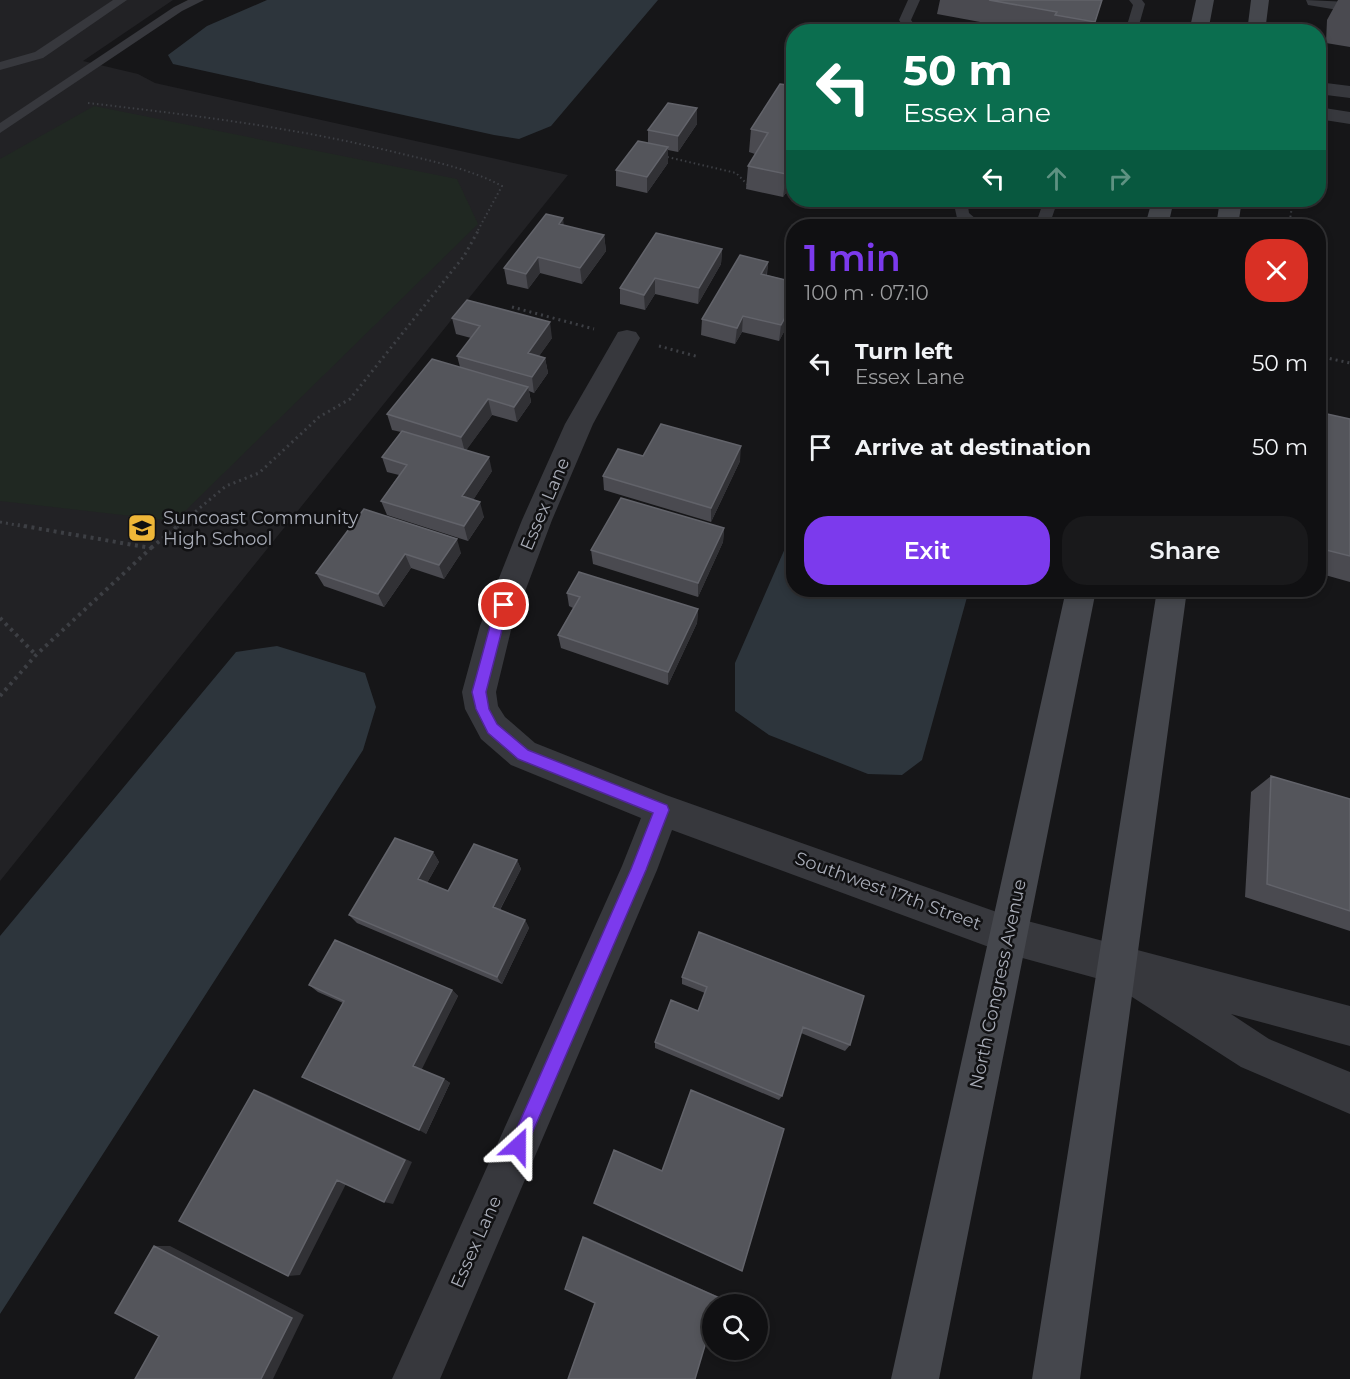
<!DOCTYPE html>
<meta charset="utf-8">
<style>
body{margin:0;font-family:Montserrat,sans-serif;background:#19191b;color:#f1f3f6;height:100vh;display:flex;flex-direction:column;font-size:22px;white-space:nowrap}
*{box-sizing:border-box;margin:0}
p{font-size:20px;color:#9c9d9f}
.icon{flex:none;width:33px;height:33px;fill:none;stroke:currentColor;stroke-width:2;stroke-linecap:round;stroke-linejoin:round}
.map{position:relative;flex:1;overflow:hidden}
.sheet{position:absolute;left:786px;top:219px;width:540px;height:378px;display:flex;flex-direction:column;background:#101012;border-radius:24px;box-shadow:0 3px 9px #0003,0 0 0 2px #303032}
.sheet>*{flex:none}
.hud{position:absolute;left:786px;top:24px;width:540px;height:183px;border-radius:24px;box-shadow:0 3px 9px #0003,0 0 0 2px #303032;background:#0b6e4f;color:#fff;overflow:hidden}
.tools{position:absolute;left:702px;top:1294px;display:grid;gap:12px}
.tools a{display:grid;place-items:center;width:66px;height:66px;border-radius:50%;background:#101012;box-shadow:0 3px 9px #0003,0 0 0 2px #303032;font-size:30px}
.pin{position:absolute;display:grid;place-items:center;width:51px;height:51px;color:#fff;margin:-26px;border:3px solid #fff;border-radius:50%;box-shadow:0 2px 6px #0007}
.me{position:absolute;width:66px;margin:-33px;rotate:24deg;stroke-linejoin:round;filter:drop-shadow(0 0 4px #0008)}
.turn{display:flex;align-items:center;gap:21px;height:126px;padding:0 18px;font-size:27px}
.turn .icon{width:78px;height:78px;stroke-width:2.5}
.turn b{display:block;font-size:42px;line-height:51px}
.lanes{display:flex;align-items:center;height:57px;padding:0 18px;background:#0003;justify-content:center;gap:30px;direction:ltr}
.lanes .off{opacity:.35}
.round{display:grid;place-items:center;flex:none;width:63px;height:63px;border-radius:24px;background:#19191b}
.summary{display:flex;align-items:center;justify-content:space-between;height:102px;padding:0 18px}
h1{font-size:36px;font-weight:600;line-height:45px;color:#7c3aed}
.button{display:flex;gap:12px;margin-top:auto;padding:12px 18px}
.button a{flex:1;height:69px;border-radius:24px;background:#7c3aed;color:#fff;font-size:24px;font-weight:600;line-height:69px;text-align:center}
.button a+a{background:#19191b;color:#f1f3f6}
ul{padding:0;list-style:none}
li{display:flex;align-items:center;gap:18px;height:84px;padding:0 18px}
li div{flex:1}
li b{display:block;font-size:22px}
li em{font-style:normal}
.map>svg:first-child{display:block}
.built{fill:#222225}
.green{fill:#202822}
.water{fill:#2d353c}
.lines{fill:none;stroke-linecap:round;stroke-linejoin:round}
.path-far2{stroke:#3d3f44;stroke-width:2;stroke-dasharray:1.5 3;stroke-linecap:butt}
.path-far1{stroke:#3d3f44;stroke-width:3;stroke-dasharray:2 4;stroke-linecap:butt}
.path{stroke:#3d3f44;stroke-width:4;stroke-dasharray:3 4.5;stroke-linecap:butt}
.lane{fill:#37383d;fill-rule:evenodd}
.street{fill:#37383d;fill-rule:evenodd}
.secondary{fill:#45474d;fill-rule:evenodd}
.wall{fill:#4a4a50}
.shaded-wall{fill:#313135}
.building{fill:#54555b;stroke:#62636a;stroke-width:1.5}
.route{fill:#7c3aed;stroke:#51269a;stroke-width:1.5}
.labels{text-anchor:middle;stroke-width:5;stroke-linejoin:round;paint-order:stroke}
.street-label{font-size:18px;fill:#a9adb8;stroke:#111113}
.poi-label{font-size:18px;fill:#a9adb8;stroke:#111113;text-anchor:start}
</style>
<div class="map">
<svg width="1350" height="1379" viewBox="0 0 1350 1379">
<rect width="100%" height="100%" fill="#161618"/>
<path class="built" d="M0,0H173L83,61L138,74L155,83L568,175L0,881Z"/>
<path class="green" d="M94,106L457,179L478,224L175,521L0,501V159Z"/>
<path class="water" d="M267,0H658L551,126L519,139L494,135L173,64L168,55L207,26Z
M793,530L794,590H969L922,760L902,775L868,774L769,735L735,711V663Z
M277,646L365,673L376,707L363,750L0,1314V936L236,652Z"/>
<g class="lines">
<path class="path-far2" d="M88,103C191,115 293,127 394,152C431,161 468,168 502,186L477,232
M663,156L736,173L748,185
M1289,226L1293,200"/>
<path class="path-far1" d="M512,307L594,329
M659,346L699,357
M1318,356L1350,363
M0,522L27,527
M177,527L226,486L259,473L319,417L350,399L464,256L478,231"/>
<path class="path" d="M151,548L179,525
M0,618L36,655
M0,696L36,655L151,548L18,525"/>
<path class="lane" d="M113,0H127L43,58L0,70V62L35,52Z
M188,0H204L182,11L0,133V123L174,7Z
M908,0H920L911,20L916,27L924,32H907L899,20Z
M1129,0H1142L1145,4L1137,32H1125L1133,5Z
M953,200H967L969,213L984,226H968L957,218Z
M1044,200H1058L1049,226H1035Z"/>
<path class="street" d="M1306,0L1350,2V12L1308,5Z
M1318,82L1350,86V98L1318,94Z
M1318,107L1350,112V124L1318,119Z
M627,330L636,332L640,338L593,424L552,520L512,626L496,692L498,706L505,717L535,743L666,795L1008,916L1350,1006V1046L1231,1014L1269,1039L1350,1072V1114L1241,1067L1129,995L1125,986L1008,954L672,830L657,870L440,1379H392L622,866L641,818L511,765L481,739L465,709L462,692L480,626L522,520L565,424L618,332Z"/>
<path class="secondary" d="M1196,0H1214L1208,32H1189Z
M1251,0H1269L1265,32H1247Z
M1152,200H1174L1168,226H1145Z
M1220,200H1242L1238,226H1216Z
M1066,590H1096L939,1379H891Z
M1157,590H1187L1080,1379H1032Z"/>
</g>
<path class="wall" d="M940,0H1102L1092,32H1034L937,14Z
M1338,0H1350V47L1326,43L1327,20Z
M794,86V191L788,190L783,197L746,189L748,166L755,154L749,152L751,129Z
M697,108V124L678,152L668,150V163L647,193L616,186V170L648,143V130Z
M564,226L604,235L606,251L582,284L540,273L528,289L507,284L504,268Z
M722,249L721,264L698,304L655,294L645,310L620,304V288Z
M768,262L767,275L794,282V313L779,341L742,332L735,344L701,335L702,319Z
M452,318L552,338L539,356L545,358L548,373L534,393L529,391L531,402L517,422L492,415L466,450L492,471L473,500L484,517L468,541L387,515L381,501L399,475L387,472L382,457L401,432L392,430L387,414L460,367L457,356L471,338L456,334Z
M1318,412L1350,419V582L1318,573Z
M643,456L740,461L711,522L604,490L603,476Z
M364,509L461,553L444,579L411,568L384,607L324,586L316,573Z
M724,528L723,542L698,597L593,564L591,550Z
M567,593L698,609L697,623L668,685L561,648L558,635L573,608L569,606Z
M1271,776L1350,799V931L1245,897L1251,792Z
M433,852L439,862L427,883L448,891L517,860L521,869L500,910L525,920L529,928L502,984L357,923L349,915Z
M682,977L850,1045L845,1051L801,1033L782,1096L779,1100L655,1048V1042L698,1011L705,993L682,984Z
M309,985L452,990L458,996L421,1069L444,1079L450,1083L426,1134L343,1003L318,992Z"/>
<path class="shaded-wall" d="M697,108V124L678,152V136Z
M668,147V163L647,193V177Z
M790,167L788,190L783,197L786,174Z
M563,218L565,234L559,224Z
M604,235L606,251L582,284L580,268Z
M722,249L721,264L698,304L699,288Z
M538,257L540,273L528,289L526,274Z
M768,262L766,278L761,274Z
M655,278V294L645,310L644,295Z
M794,301V313L779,341L781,325Z
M743,316L742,332L735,344L737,328Z
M550,322L552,338L530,369L528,353Z
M545,358L548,373L534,393L532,377Z
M528,387L531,402L517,422L514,407Z
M488,399L492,415L465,452L461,437Z
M741,446L740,461L711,522V508Z
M489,457L492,471L466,511L462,496Z
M480,502L484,517L468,541L464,526Z
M724,528L723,542L698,597V583Z
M457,539L461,553L444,579L439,565Z
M405,554L411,568L384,607L378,594Z
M698,609L697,623L668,685V672Z
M433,852L439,862L424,888L418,879Z
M517,860L521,869L497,915L493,907Z
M525,920L529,928L502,984L497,977Z
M452,990L458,996L421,1071L413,1066Z
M444,1079L450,1083L426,1134L419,1130Z
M254,1090L266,1094L412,1162L393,1204L384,1202Z
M337,1180L347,1182L300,1275L288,1276Z
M583,1237H586L737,1305H735Z
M154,1246H170L304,1315L273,1379H261Z"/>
<path class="building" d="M989,0H1102L1095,22L1055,15L1057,12Z
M780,84L794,86V167H790L786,174L748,166L768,133L751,129Z
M668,103L697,108L678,136L648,130Z
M638,141L668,147L647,177L616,170Z
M546,214L563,218L559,224L604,235L580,268L538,257L526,274L504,268Z
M656,233L722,249L699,288L655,278L644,295L620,288Z
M740,255L768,262L761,274L794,282V301L781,325L743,316L737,328L702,319Z
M467,300L550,322L528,353L545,358L532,377L457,356L480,326L452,318Z
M432,359L528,387L514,407L488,399L461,437L387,414Z
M1318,412L1350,419V556L1318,548Z
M661,424L741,446L711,508L603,476L618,449L643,456Z
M402,431L489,457L462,496L480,502L464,526L381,501L407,465L382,457Z
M621,498L724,528L698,583L591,550Z
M364,509L457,539L439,565L405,554L378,594L316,573Z
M579,572L698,609L668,672L558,635L580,597L567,593Z
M1271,776L1350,799V911L1267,884Z
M395,838L433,852L418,879L448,891L474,844L517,860L493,907L525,920L497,977L349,915Z
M699,932L864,996L850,1045L803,1027L782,1096L655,1042L671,1000L698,1011L707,987L682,977Z
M335,940L452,990L413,1066L444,1079L419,1130L302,1077L344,1001L309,985Z
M254,1090L405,1160L384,1202L337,1180L288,1276L179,1221Z
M691,1090L784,1129L742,1271L594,1203L614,1150L662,1171Z
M583,1237L735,1305H712V1345L706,1342L695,1379H568L595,1303L565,1289Z
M154,1246L292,1318L261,1379H135L159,1336L115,1313Z
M723,1350H734L733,1354Z"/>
<path class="route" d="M504,600L511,605L503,626L486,692L489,709L497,724L528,750L667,805L669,810L646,870L524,1152L518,1155L512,1152L509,1146L631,869L653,813L518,759L488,733L476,709L472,692L490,626L500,601Z"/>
<defs>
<g id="school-square" transform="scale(1.5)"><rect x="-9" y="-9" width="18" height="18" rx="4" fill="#eeb638" stroke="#111113"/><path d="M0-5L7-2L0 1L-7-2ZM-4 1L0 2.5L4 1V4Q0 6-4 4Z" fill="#111"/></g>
</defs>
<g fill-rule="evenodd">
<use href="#school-square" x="142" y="528"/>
</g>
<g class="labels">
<g class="street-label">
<text transform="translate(545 504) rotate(-67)" y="6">Essex Lane</text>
<text transform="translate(888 891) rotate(20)" y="6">Southwest 17th Street</text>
<text transform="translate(998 984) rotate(-78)" y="6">North Congress Avenue</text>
<text transform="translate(476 1242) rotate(-66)" y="6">Essex Lane</text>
</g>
<g class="poi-label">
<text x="163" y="524">Suncoast Community<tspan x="163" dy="21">High School</tspan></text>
</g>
</g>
</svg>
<div class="tools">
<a><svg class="icon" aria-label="search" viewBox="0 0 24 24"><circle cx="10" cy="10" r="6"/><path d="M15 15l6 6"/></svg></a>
</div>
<div class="pin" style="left:504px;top:605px;background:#d93025"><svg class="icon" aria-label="arrive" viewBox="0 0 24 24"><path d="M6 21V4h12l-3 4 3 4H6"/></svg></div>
<svg class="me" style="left:518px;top:1146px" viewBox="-20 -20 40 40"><path d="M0-17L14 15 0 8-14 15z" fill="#7c3aed" stroke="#fff" stroke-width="4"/></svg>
<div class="hud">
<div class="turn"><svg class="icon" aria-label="left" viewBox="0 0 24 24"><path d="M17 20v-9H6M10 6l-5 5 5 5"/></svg><div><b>50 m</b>Essex Lane</div></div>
<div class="lanes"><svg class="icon" aria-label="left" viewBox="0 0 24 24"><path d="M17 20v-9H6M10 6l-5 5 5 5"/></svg><svg class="icon off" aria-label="ahead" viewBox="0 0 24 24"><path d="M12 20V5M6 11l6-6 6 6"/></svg><svg class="icon off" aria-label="right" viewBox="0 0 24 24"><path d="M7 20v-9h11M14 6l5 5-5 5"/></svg></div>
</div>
<section class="sheet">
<div class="summary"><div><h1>1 min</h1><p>100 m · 07:10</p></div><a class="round" style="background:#d93025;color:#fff"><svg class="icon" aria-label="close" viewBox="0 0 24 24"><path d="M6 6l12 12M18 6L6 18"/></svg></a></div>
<ul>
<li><svg class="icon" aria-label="left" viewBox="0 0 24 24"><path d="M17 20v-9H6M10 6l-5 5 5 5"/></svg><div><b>Turn left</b><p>Essex Lane</p></div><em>50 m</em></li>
<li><svg class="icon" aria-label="arrive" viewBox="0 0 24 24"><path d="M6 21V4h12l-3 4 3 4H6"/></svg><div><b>Arrive at destination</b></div><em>50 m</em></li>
</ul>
<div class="button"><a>Exit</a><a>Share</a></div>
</section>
</div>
